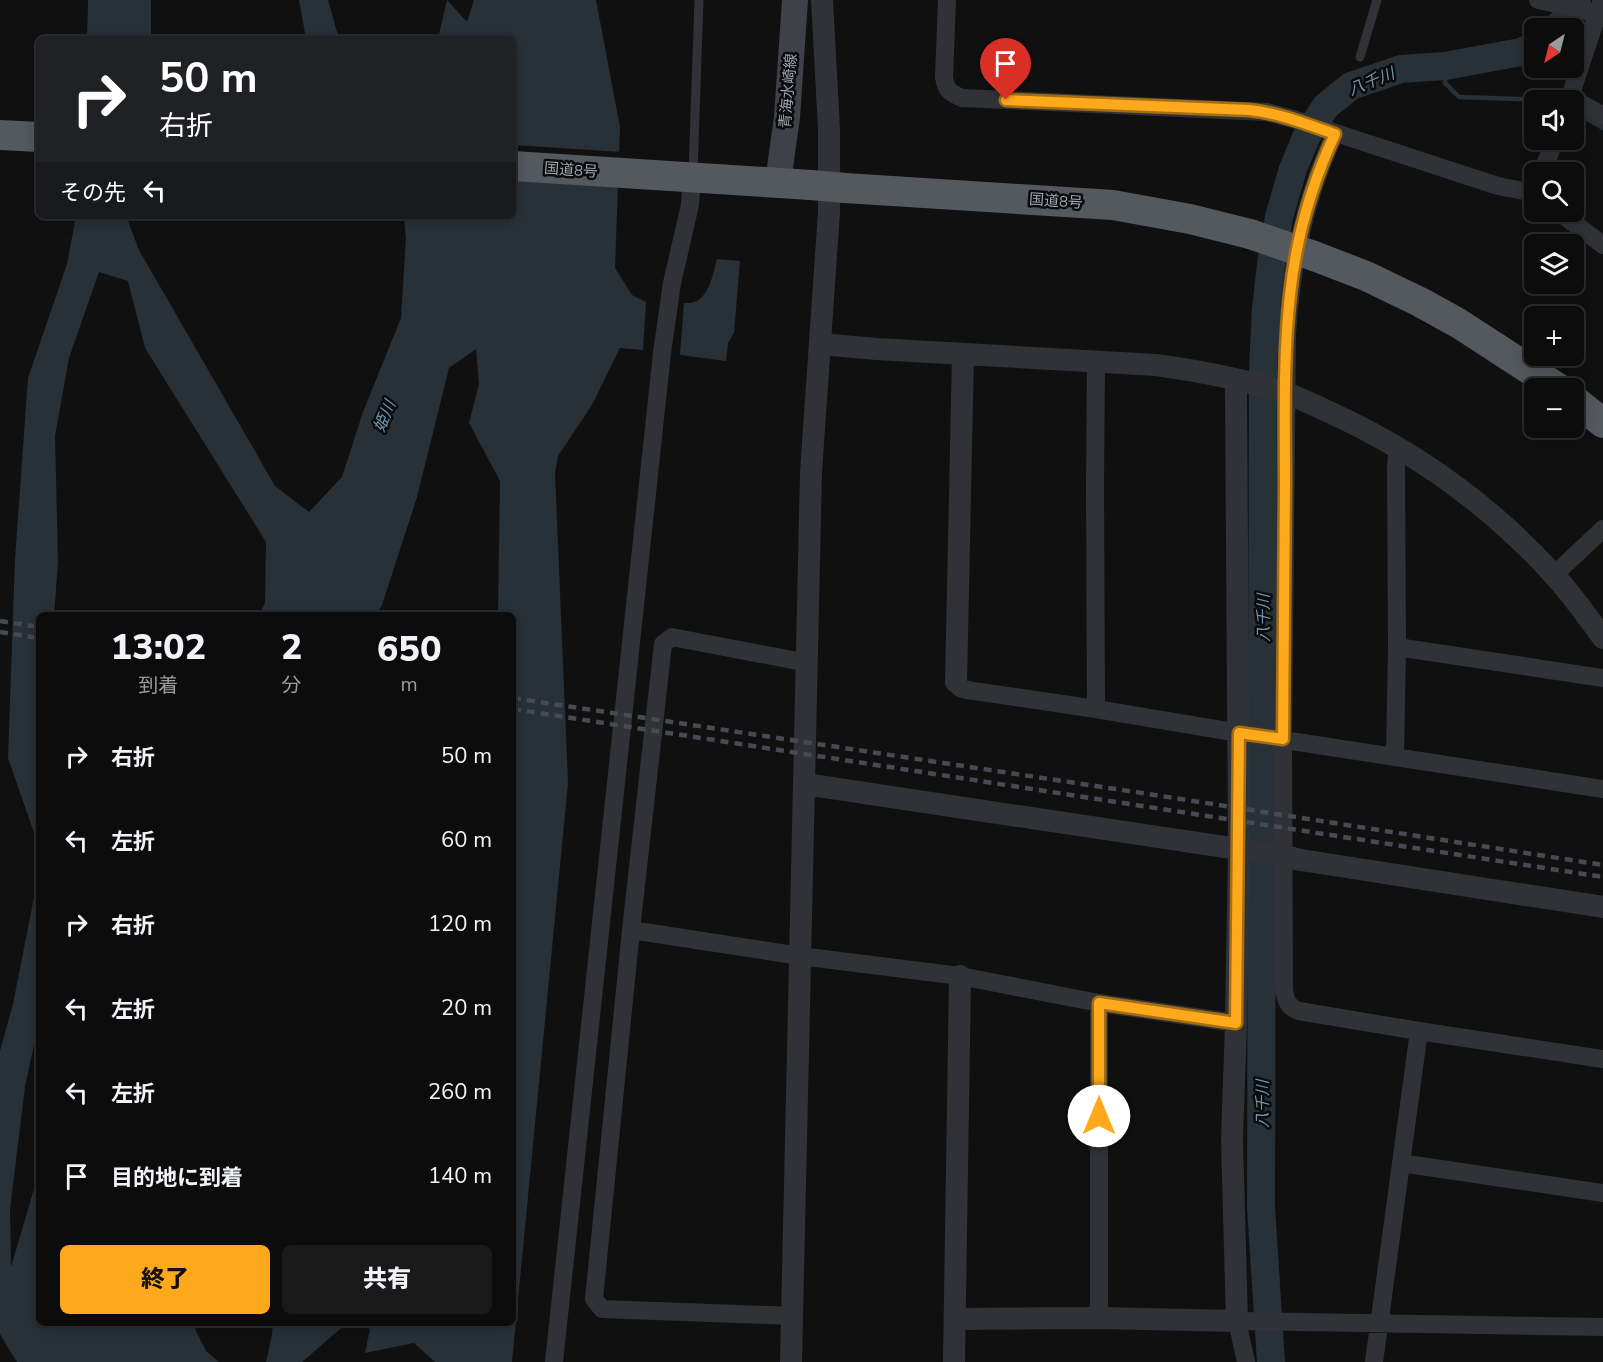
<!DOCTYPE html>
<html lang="ja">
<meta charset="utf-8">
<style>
body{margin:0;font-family:"Nunito Sans","Noto Sans JP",sans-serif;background:#1a1a1b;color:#f1f3f6;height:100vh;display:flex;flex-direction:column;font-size:22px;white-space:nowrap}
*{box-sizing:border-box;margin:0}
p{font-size:20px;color:#9a9b9d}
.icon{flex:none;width:33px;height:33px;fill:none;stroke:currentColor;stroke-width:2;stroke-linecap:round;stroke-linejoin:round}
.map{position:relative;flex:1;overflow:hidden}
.panel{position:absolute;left:36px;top:612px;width:480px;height:714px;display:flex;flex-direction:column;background:#0c0c0d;border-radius:9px;box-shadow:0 3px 15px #0003,0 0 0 2px #2c2c2e}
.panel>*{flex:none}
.hud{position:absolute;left:36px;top:36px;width:480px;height:183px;border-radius:9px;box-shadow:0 3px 15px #0003,0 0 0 2px #2c2c2e;background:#202124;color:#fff;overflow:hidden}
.needle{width:39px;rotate:215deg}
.controls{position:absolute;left:1524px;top:18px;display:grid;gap:12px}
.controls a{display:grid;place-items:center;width:60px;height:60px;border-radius:9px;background:#0c0c0d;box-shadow:0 3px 15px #0003,0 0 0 2px #2c2c2e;font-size:30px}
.pin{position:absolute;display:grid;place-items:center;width:51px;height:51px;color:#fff;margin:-62px -26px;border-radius:50% 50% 50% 0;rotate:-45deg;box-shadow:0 0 6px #0007}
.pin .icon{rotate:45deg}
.me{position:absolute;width:66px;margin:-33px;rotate:0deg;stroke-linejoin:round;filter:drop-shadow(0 0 4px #0008)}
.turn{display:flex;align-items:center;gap:21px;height:126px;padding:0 24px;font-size:27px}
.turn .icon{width:78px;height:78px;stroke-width:2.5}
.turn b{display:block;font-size:42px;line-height:51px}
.then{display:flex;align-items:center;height:57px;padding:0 24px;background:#0003;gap:12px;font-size:22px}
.eta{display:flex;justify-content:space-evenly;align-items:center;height:102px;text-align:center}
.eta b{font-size:36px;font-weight:800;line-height:42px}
.action{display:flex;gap:12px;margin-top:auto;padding:12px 24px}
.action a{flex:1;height:69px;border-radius:9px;background:#fea91b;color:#111;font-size:24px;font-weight:800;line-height:69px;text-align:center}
.action a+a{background:#1a1a1b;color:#f1f3f6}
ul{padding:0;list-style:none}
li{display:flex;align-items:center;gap:18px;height:84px;padding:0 24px}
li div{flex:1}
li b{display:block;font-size:22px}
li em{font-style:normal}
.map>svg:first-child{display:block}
.water{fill:#283138}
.pier{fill:#101011}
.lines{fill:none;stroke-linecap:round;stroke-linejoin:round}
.stream{stroke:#283138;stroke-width:4.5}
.river{stroke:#283138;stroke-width:28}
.service{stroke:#313237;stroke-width:9}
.minor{stroke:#313237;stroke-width:18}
.tertiary{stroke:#313237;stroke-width:22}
.secondary{stroke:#3e4147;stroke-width:26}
.trunk{stroke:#54585f;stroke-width:30}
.rail{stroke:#474a50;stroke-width:4.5;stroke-dasharray:8 6;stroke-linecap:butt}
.trunk-bridge{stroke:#54585f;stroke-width:30}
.route-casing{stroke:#a56e12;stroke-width:15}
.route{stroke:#fea91b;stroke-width:10}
.labels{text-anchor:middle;stroke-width:5;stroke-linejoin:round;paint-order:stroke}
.street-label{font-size:15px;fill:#a0a7b3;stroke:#0b0b0c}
.water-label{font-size:16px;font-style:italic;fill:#7397b2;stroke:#0b0b0c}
</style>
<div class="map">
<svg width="1603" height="1362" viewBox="0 0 1603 1362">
<rect width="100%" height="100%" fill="#101011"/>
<path class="water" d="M88,0H151V39H87Z
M299,0H328L339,39H306Z
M447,0L467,22L474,0H596L620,127L615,268L632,295L646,302L643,350L620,348L592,405L558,456L555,473L568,783L512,1362H435L414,1343L365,1353L370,1329L352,1323H513V615H498L500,481L469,423L479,384L476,349L449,368L417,497L382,605L376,615H259L265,603L266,542L145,348L128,281L99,272L69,358L55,436L58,562L54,615H39V847L8,758L15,559L28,378L67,264L76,216H126L139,250L275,486L309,512L342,477L363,412L401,318L406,239L404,216H513V39H438Z
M717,259L740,261L734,333L728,343L726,361L680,355L684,303C686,303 693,303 694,302C709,298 714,271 717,259Z
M39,872V1021L25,1087L10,1209L11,1267L39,1172V1323H192L206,1351L219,1362H17L0,1334V1051L13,1004Z
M273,1323H347L302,1362H266L272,1335Z"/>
<path class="pier" d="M513,145L622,152L621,187L513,180Z"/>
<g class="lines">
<path class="stream" d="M1445,66V83L1459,97L1546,100
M1574,111L1603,128"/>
<path class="river" d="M1556,28L1566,19L1577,0
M1271,1362L1261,1208L1263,370L1266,308L1271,265L1279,217L1293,169L1307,135L1326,106L1351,86L1401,69L1445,66L1521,52L1534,46"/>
<path class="service" d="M1360,57L1377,0
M693,172L699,0"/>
<path class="minor" d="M947,0L944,77C946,90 950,93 962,98L1267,112L1293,119L1498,186L1534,193
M1538,0L1584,10L1603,17
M1570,97L1603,116
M1569,100L1602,0
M1335,134C1305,197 1291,265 1287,335L1283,739L1284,990C1286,1001 1288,1007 1299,1011L1419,1031L1603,1059
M1542,172L1555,140
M1559,212L1603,245
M1096,361L1095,486L1096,709
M1554,575L1603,529
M1397,647L1603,678
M956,682L960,688L967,690L1096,709L1239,733L1603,789
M1395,756L1397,647L1396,466L1397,455L1400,449
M631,930L800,956L960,976L1099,1003L1236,1023
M1099,1003V1318
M1401,1163L1603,1193
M793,1316L602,1309L594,1299L631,930L663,644L672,637L808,663
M554,1362L662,353L672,283L690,205L692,178
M1246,1362L1237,1321L1603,1327
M1374,1362L1419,1031"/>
<path class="tertiary" d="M820,344L877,349L1156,365C1199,371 1244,379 1285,393C1300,398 1314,405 1327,411C1413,450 1489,504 1552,573C1571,593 1587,616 1603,638
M956,682L963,354
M805,784L1284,856L1301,860L1603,907
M956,1319L1099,1318L1237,1321L1232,1140L1236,1023L1239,849L1236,392L1237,380
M791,1362L811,472L829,212V129L822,0
M954,1362L960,976"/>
<path class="secondary" d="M778,182L787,117L795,0"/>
<path class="trunk" d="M0,135L39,137
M513,166L811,185
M845,188L1113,205L1190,219L1250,234
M1314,256L1366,276L1420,302L1458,323L1558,388
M1574,400L1603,423"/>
<path class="rail" d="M0,621L39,627
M0,632L39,638
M513,698L1142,793L1603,865
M513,709L1603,877"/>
<path class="trunk-bridge" d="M811,185L845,188
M1250,234L1314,256"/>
</g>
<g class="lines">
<g class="route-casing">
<path id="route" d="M1006,100L1249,110C1279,113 1306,124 1335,134C1311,185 1296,239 1290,295C1283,358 1285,422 1285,485C1284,570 1284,654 1283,739L1239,733L1236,1023L1099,1003V1116"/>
</g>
<use href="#route" class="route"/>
</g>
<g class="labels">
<g class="street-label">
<text transform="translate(788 91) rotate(-85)" y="5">青海水崎線</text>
<text transform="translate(571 170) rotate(4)" y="5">国道8号</text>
<text transform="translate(1056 201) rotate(4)" y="5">国道8号</text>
</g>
<g class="water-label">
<text transform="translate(1371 81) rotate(-22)" y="6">八千川</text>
<text transform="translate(384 416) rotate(-67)" y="6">姫川</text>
<text transform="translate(1263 618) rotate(-90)" y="6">八千川</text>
<text transform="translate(1262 1104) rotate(-90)" y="6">八千川</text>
</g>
</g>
</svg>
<div class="controls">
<a><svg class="needle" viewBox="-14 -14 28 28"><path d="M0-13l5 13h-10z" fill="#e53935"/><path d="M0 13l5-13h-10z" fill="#9a9b9d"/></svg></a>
<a><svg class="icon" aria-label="sound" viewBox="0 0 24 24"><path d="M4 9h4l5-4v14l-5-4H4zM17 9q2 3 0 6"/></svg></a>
<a><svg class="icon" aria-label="search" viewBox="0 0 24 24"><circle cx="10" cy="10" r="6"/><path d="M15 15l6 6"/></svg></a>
<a><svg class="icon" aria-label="layers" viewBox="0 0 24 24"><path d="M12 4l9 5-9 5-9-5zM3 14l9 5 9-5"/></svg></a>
<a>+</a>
<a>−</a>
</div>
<div class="pin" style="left:1006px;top:100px;background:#d93025"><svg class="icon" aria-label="arrive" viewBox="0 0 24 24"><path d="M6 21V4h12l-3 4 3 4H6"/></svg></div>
<svg class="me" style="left:1099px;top:1116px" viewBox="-20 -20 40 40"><circle r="19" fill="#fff"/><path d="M0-13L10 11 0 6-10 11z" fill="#fea91b"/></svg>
<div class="hud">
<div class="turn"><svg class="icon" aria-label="right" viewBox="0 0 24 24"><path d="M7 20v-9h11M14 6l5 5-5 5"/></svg><div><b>50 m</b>右折</div></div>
<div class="then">その先<svg class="icon" aria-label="left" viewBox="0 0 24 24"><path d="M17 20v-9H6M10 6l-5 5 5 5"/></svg></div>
</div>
<section class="panel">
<div class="eta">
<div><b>13:02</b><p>到着</p></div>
<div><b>2</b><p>分</p></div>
<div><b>650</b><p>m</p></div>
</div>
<ul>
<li><svg class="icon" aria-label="right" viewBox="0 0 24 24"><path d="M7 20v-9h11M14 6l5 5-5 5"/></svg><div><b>右折</b></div><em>50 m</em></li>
<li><svg class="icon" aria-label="left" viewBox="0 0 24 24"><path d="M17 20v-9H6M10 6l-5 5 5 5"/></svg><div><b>左折</b></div><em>60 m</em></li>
<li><svg class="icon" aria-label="right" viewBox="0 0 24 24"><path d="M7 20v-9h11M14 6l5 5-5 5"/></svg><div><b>右折</b></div><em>120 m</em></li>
<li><svg class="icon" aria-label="left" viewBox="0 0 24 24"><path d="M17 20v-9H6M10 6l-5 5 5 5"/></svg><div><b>左折</b></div><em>20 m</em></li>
<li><svg class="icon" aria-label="left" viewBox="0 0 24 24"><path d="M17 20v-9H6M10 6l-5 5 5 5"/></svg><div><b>左折</b></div><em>260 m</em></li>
<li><svg class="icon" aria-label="arrive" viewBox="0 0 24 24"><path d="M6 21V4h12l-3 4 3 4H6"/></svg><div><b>目的地に到着</b></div><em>140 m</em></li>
</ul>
<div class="action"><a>終了</a><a>共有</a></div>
</section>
</div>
